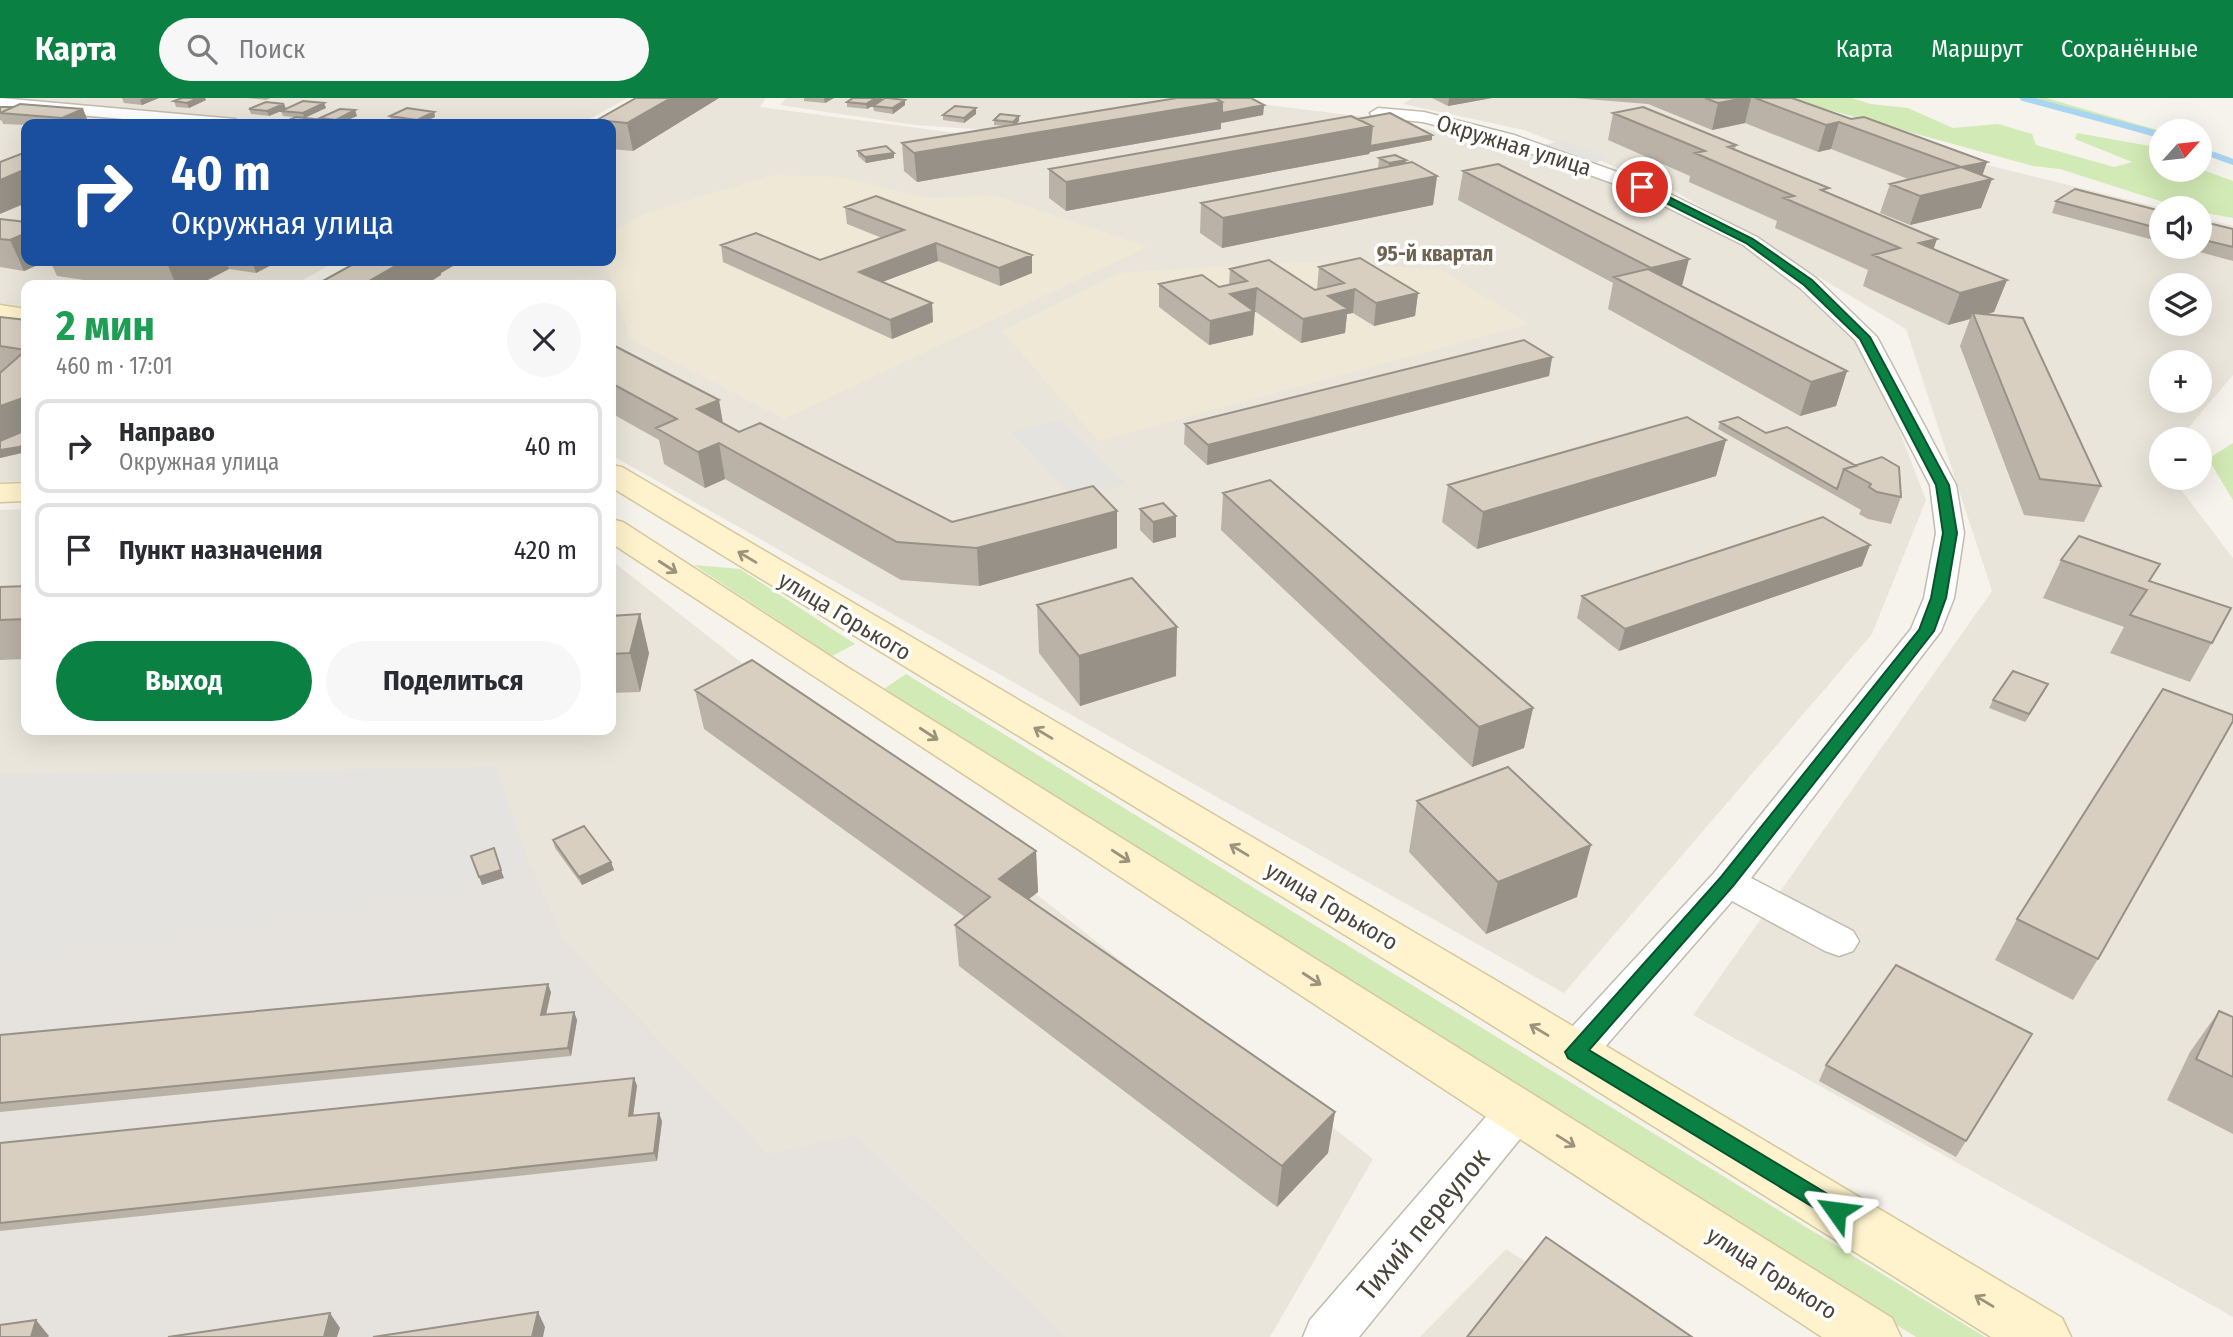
<!DOCTYPE html>
<html lang="ru">
<meta charset="utf-8">
<style>
body{margin:0;font-family:"Fira Sans Condensed",sans-serif;background:#f7f7f7;color:#2b2b33;height:100vh;display:flex;flex-direction:column;font-size:26px;white-space:nowrap}
*{box-sizing:border-box;margin:0}
p{font-size:23px;color:#7c7c81}
.icon{flex:none;width:38px;height:38px;fill:none;stroke:currentColor;stroke-width:2;stroke-linecap:round;stroke-linejoin:round}
.map{position:relative;flex:1;overflow:hidden}
.details{position:absolute;left:21px;top:182px;width:595px;height:455px;display:flex;flex-direction:column;background:#fff;border-radius:14px;box-shadow:0 7px 28px #0002}
.details>*{flex:none}
.guide{position:absolute;left:21px;top:21px;width:595px;height:147px;border-radius:14px;box-shadow:0 7px 28px #0002;background:#1a4fa0;color:#fff;overflow:hidden}
.needle{width:46px;rotate:63deg}
.fabs{position:absolute;left:2149px;top:21px;display:grid;gap:14px}
.fabs a{display:grid;place-items:center;width:63px;height:63px;border-radius:50%;background:#fff;box-shadow:0 7px 28px #0002;font-size:35px}
.pin{position:absolute;display:grid;place-items:center;width:60px;height:60px;color:#fff;margin:-30px;border:4px solid #fff;border-radius:50%;box-shadow:0 2px 7px #0007}
.me{position:absolute;width:77px;margin:-38px;rotate:301deg;stroke-linejoin:round;filter:drop-shadow(0 0 5px #0008)}
.turn{display:flex;align-items:center;gap:24px;height:147px;padding:0 35px;font-size:32px}
.turn .icon{width:91px;height:91px;stroke-width:2.5}
.turn b{display:block;font-size:49px;line-height:60px}
.round{display:grid;place-items:center;flex:none;width:74px;height:74px;border-radius:37px;background:#f7f7f7}
.overview{display:flex;align-items:center;justify-content:space-between;height:119px;padding:0 35px}
h1{font-size:42px;font-weight:700;line-height:52px;color:#1e9e55}
.button{display:flex;gap:14px;margin-top:auto;padding:14px 35px}
.button a{flex:1;height:80px;border-radius:42px;background:#0b8043;color:#fff;font-size:28px;font-weight:700;line-height:80px;text-align:center}
.button a+a{background:#f7f7f7;color:#2b2b33}
ul{padding:0;list-style:none}
li{display:flex;align-items:center;gap:21px;height:94px;margin:0 14px 10px;padding:0 21px;border:4px solid #e1e1e2;border-radius:14px}
li div{flex:1}
li b{display:block;font-size:26px}
li em{font-style:normal}
header{display:flex;align-items:center;gap:42px;box-sizing:border-box;height:98px;padding:0 35px;background:#0b8043;color:#fff}
header strong{font-size:33px}
nav{display:flex;gap:38px;margin-inline-start:auto;font-size:24px}
.search{width:490px;height:63px;background:#f7f7f7;display:flex;align-items:center;gap:18px;box-sizing:border-box;padding:0 24px;border-radius:38px;color:#7c7c81;font-size:26px}
.map>svg:first-child{display:block}
.residential{fill:#eae5da;fill-rule:evenodd}
.industrial{fill:#e6e2dd}
.education{fill:#efe8d6}
.green{fill:#d2eab5}
.parking{fill:#e5e3e0}
.lines{fill:none;stroke-linecap:round;stroke-linejoin:round}
.stream{stroke:#a9d4f2;stroke-width:6}
.street-casing{stroke:#c2bbae;stroke-width:3}
.secondary-casing{stroke:#d6c79b;stroke-width:3}
.street{fill:#fff;fill-rule:evenodd}
.secondary{fill:#fff3cd;fill-rule:evenodd}
.wall{fill:#bab2a6}
.shaded-wall{fill:#979187}
.building{fill:#d8cfc1;stroke:#979187;stroke-width:2}
.oneway{stroke:#9c937c}
.route{fill:#0b8043;stroke:#07532c;stroke-width:2}
.labels{text-anchor:middle;stroke-width:7;stroke-linejoin:round;paint-order:stroke}
.far-neighbourhood-label{font-size:21px;font-weight:bold;fill:#6e6250;stroke:#fff}
.street-label{font-size:23px;fill:#4b4439;stroke:#fff}
.near-street-label{font-size:28px;fill:#4b4439;stroke:#fff}
</style>
<header>
<strong>Карта</strong>
<div class="search"><svg class="icon" aria-label="search" viewBox="0 0 24 24"><circle cx="10" cy="10" r="6"/><path d="M15 15l6 6"/></svg>Поиск</div>
<nav><a>Карта</a><a>Маршрут</a><a>Сохранённые</a></nav>
</header>
<div class="map">
<svg width="2233" height="1239" viewBox="0 0 2233 1239">
<rect width="100%" height="100%" fill="#f6f3ec"/>
<path class="residential" d="M4,0H628L580,26H292Z
M671,0H766L760,9L1023,44L1220,1L1375,20L1517,51L1623,80L1770,163L1870,256L1926,402L1872,536L1564,895L611,357V187H345L387,163H611V34Z
M786,0H1178L1018,34L915,27L780,7Z
M1412,0H1714L2162,110L2161,149H2200V119L2233,128V277L2179,341H2161L2160,364L2161,380H2172L2233,460V1219L1693,917L1992,493L1906,231L1673,92L1524,32L1403,6ZM2161,187H2200V226H2161ZM2161,264H2200V303H2161Z
M0,11L174,26H26V163H337L294,187H26V211L0,207Z
M0,228L26,233V383L0,384Z
M26,411V632H611V462L1373,1061L1270,1239H0V412Z
M1506,1151L1643,1239H1420Z"/>
<path class="industrial" d="M532,770L563,841L768,1056L856,1037L1066,1239H0V871L487,792Z"/>
<path class="education" d="M773,77L839,79L926,100L995,98L1147,149L784,321L630,241L605,163H611V134L646,115Z
M1292,164L1440,171L1529,226L1098,343L1002,233L1120,175Z"/>
<path class="green" d="M1772,0H1852L1871,6L1908,10L1953,30L1998,26L2032,36L2036,47L2114,69L2132,64L2075,41L2077,35L2150,48L2161,53V72L2200,71L2233,83V120L2200,114V110H2182L2060,71L2033,68L1833,13Z
M2023,0H2046L2161,33V41Z
M2233,345V402L2208,361Z
M694,467L740,471L855,546L832,558Z
M906,576L1985,1239H1916L884,591Z"/>
<path class="parking" d="M1561,43L1608,60L1590,67L1539,48Z
M1061,322L1127,386L1074,400L1011,335Z
M496,669L531,771L486,792L0,871V676Z"/>
<g class="lines">
<path class="stream" d="M2023,0L2161,37
M2200,52L2233,64"/>
<g class="street-casing">
<path id="street" d="M0,0L235,21L244,26H180L0,10Z
M1378,10L1424,14L1514,37L1648,85L1757,139L1816,180L1877,239L1956,387L1964,435L1954,500L1941,533L1751,780L1853,833L1859,843L1853,853L1839,858L1825,853L1732,803L1590,966L1575,971L1560,966L1554,954L1560,942L1714,775L1911,531L1924,500L1936,435L1930,387L1855,242L1800,190L1743,147L1634,93L1502,45L1423,24L1372,19L1370,15Z
M1518,994L1533,999L1540,1012L1533,1025L1359,1239H1303L1310,1222L1503,999Z"/>
</g>
<g class="secondary-casing">
<path id="secondary" d="M0,207L26,211V227L0,223Z
M611,367L622,369L1492,880L2062,1220L2071,1239H1991L1458,906L611,389Z
M26,385V403L0,404V386Z
M611,421L623,424L847,569L1892,1220L1901,1239H1822L611,445Z"/>
</g>
<use href="#street" class="street"/>
<use href="#secondary" class="secondary"/>
</g>
<path class="wall" d="M122,0H159L142,7L124,5Z
M182,0H205L206,2L189,10L176,9L174,3Z
M246,0H271L266,2Z
M636,0H719L633,53L611,51V26H598L597,22Z
M804,0H834L825,5L804,3Z
M853,0H882V2L867,11L847,9V4Z
M1432,0H1492L1448,8Z
M1574,0H1792L1851,21L1987,64L1982,77L1992,81L1981,110L1910,127L1880,115L1890,86L1908,81L1831,51L1818,54L1745,25L1712,32L1648,6Z
M905,2V7L893,16L874,13L873,8Z
M324,5L326,10L305,20L321,22L320,20L357,18L343,24L283,18L281,13L269,18L251,16L249,11L284,6L286,11Z
M1264,7L1263,17L1221,25V31L917,84L904,73L902,45L1004,28L994,27V22L1019,18V23L1016,26Z
M0,9L83,11L87,21L75,26H26V27L3,26L2,23L0,22Z
M976,10V16L964,25L943,22V17Z
M434,14L435,19L420,26L391,23L390,18Z
M1613,15L1736,47L1735,51L1828,95L1937,141L1933,151L2007,182L1994,214L1987,216L2101,388L2084,424L2024,417L1960,248L1970,221L1948,227L1863,188L1868,172L1775,130L1777,123L1689,84L1690,78L1608,42Z
M1358,21L1432,42L1370,54L1369,56L1066,113L1049,100V71Z
M858,53L894,60L866,65L858,58Z
M1379,60L1406,62L1405,66L1437,78L1433,107L1222,150L1200,135L1201,105L1378,71Z
M1498,66L1682,188L1847,273L1836,308L1800,318L1608,211L1613,185L1458,102L1463,73Z
M2056,103L2161,113V144L2052,115Z
M845,109L1032,157V175L1000,188L938,163L882,184L932,205L933,224L892,241L723,164L721,147L820,162L882,140L847,126Z
M0,121L26,163H47L24,173L0,169Z
M2200,123L2233,131V163L2181,149H2200Z
M50,163H279L256,175L229,171L198,187H117L57,178Z
M502,163H527L513,168Z
M1319,169L1418,195L1415,218L1374,228L1353,215L1347,216L1345,235L1301,245L1256,214H1254L1253,237L1209,247L1159,209V186L1219,189L1229,187L1230,171L1315,192L1317,191Z
M0,219L26,222V354L0,360Z
M611,246L723,325L739,334L952,424L1117,450L979,488L901,482L725,381L705,390L664,366L659,342L611,315Z
M1552,259L1549,278L1207,367L1184,346L1185,326Z
M1720,324L1766,335L1901,399L1891,426L1868,421L1859,416L1861,412L1718,331Z
M1726,342L1716,378L1477,451L1442,424L1448,387Z
M1223,395L1533,610L1524,650L1472,669L1221,432Z
M1140,411L1176,418V439L1153,445L1140,432Z
M2061,462L2231,510L2190,584L2110,555L2124,529L2043,500Z
M1862,468L1619,553L1577,520L1582,498Z
M26,488V561L0,562V489Z
M1037,507L1176,578L1080,608L1039,555Z
M611,518L649,555L640,594L611,595Z
M2048,586L2025,624L1989,610L1993,602Z
M695,592L1036,753L1038,794L1029,801L1335,1014L1328,1055L1277,1109L959,868L955,827L965,819L704,631Z
M1417,703L1577,799L1486,836L1409,754Z
M553,742L611,764L614,772L582,787L555,750Z
M2017,821L2098,861L2073,902L1995,862Z
M551,894L546,917L574,914L577,922L571,958L0,1014V937Z
M2219,913L2233,919V1036L2167,1002L2190,954Z
M2023,952L1956,1059L1819,983L1826,967Z
M634,980L637,988L633,1017L662,1023L657,1063L0,1133V1045Z"/>
<path class="shaded-wall" d="M144,0H159L142,7L140,2Z
M198,0H205L206,2L189,10L187,5Z
M671,0H719L633,53L627,25Z
M824,0H834L825,5Z
M876,0H882V2L867,11L866,6Z
M1449,0H1492L1448,8Z
M1745,0H1751L1745,25L1712,32L1718,5Z
M905,2V7L893,16L892,10Z
M1222,4L1264,7L1263,17L1221,25V31L917,84L914,55Z
M324,5L326,10L304,20L303,15Z
M284,6L286,11L269,18L267,13Z
M976,10V16L964,25V20Z
M83,11L87,21L75,26H64L62,20Z
M355,12L357,18L338,26L336,22Z
M434,14L435,19L418,26L417,22Z
M1019,18V23L1013,29V24Z
M1839,24L1831,51L1818,54L1826,27Z
M1372,28L1432,37V42L1370,54L1369,56L1066,113V84Z
M894,55V60L866,65L865,59Z
M1406,62L1404,78L1387,81L1389,65Z
M1987,64L1980,84L1992,81L1981,110L1910,127L1920,98L1961,69Z
M26,71V105L0,116V82Z
M1437,78L1433,107L1222,150L1223,120Z
M26,135V163H47L24,173L10,142Z
M1937,141L1926,172L1919,145Z
M936,145L938,163L861,192L859,174Z
M1032,157V175L1000,188L999,170Z
M1689,161L1681,192L1645,196L1651,170Z
M172,163H226L229,171L198,187H176L167,165Z
M252,163H279L256,175Z
M404,163H462L441,175V177L425,187H362Z
M511,163H527L513,168Z
M2007,182L1994,214L1974,220L1973,215L1970,221L1948,227L1960,195Z
M1257,190L1253,237L1209,247L1210,223L1230,196Z
M1355,191L1353,215L1347,216L1345,235L1301,245L1303,221L1328,198Z
M1418,195L1415,218L1374,228L1376,205Z
M932,205L933,224L892,241L890,222Z
M1552,259L1549,278L1207,367L1208,347Z
M1847,273L1836,308L1800,318L1811,284Z
M26,299V340L0,349V308Z
M719,302L725,337L697,311Z
M1726,342L1716,378L1477,451L1483,414Z
M26,345V354L0,360V352Z
M719,345L725,381L705,390L698,354Z
M1117,413V450L979,488L977,450Z
M1176,418V439L1153,445V424Z
M1870,447L1862,468L1619,553L1625,531Z
M640,516L649,555L640,594L630,555Z
M1177,529L1176,578L1080,608L1079,558Z
M2048,586L2044,594L2025,624L2029,616Z
M1533,610L1524,650L1472,669L1479,629Z
M1591,747L1577,799L1486,836L1498,784Z
M1036,753L1038,794L1002,822L999,781Z
M611,764L614,772L582,787L579,779Z
M501,772L504,780L482,787L479,779Z
M548,886L551,894L544,925L541,917Z
M574,914L577,922L571,958L568,950Z
M634,980L637,988L632,1026L629,1018Z
M1335,1014L1328,1055L1277,1109L1282,1068Z
M659,1015L662,1023L657,1063L654,1055Z
M538,1214L545,1229L543,1239H532Z
M330,1215L340,1230L337,1239H324Z
M36,1222L49,1238L48,1239H31Z"/>
<path class="building" d="M182,0H198L187,5L174,3Z
M636,0H671L627,25L597,22Z
M853,0H876L866,6L847,4Z
M885,0H888L905,2L892,10L873,8Z
M1177,0H1215L1222,4L914,55L902,45Z
M1215,0H1251L1264,7L1222,15V4Z
M1705,0H1745L1718,5Z
M1755,0H1792L1851,21L1864,19L1987,64L1961,69L1839,24L1826,27Z
M303,3L324,5L303,15L281,13Z
M266,4L284,6L267,13L249,11Z
M20,6L83,11L62,20L0,15Z
M955,8L976,10L964,20L943,17Z
M0,9H13L0,15Z
M1643,9L1736,47L1728,49L1829,90L1821,92L1937,141L1919,145L2007,182L1960,195L1873,157L1900,150L1784,100L1794,98L1695,55L1705,53L1613,15Z
M407,10L434,14L417,22L390,18Z
M340,11L355,12L336,22L320,20Z
M1390,15L1432,37L1370,48L1372,28L1358,21Z
M1000,16L1019,18L1013,24L994,22Z
M1351,18L1372,28L1066,84L1049,71Z
M296,19L359,26H279Z
M886,48L894,55L865,59L858,53Z
M26,54V71L0,82V64Z
M1395,57L1406,62L1389,65L1379,60Z
M1412,64L1437,78L1223,120L1201,105Z
M1498,66L1689,161L1651,170L1463,73Z
M1961,69L1992,81L1920,98L1890,86Z
M2075,91L2161,113V131L2056,103Z
M876,98L1032,157L999,170L936,145L859,174L932,205L890,222L721,147L756,135L820,162L904,132L845,109Z
M0,121L26,124V135L10,142L0,141Z
M2200,123L2233,131V149L2200,141Z
M1360,160L1418,195L1376,205L1355,191L1328,198L1348,211L1303,221L1257,190L1230,196L1254,213L1210,223L1159,186L1202,177L1219,189L1247,183L1230,171L1269,162L1315,192L1344,185L1319,169Z
M149,163H172L167,165Z
M359,163H404L362,187H330L319,185Z
M1648,171L1847,273L1811,284L1614,179Z
M1973,215L2023,220L2101,388L2040,381Z
M0,219L26,222V252L0,248Z
M1524,242L1552,259L1208,347L1185,326Z
M611,246L719,302L697,311L739,334L760,325L952,424L1093,388L1117,413L977,450L897,444L719,345L698,354L656,330L677,321L611,285Z
M26,252V299L0,308V275Z
M1687,319L1726,342L1483,414L1448,387Z
M1738,319L1766,335L1787,329L1856,368L1844,371L1837,391L1720,324Z
M26,332V345L19,349L0,352V343Z
M1882,359L1899,369L1901,399L1877,394L1869,389L1871,386L1844,371Z
M1270,382L1533,610L1479,629L1223,395Z
M1163,405L1176,418L1153,424L1140,411Z
M1823,419L1870,447L1625,531L1582,498Z
M2079,438L2160,466L2149,483L2231,510L2212,545L2130,517L2147,492L2061,462Z
M1132,480L1177,529L1079,558L1037,507Z
M26,488V521L0,522V489Z
M640,516L630,555L611,556V518Z
M752,562L1036,753L999,781L1335,1014L1282,1068L955,827L990,799L695,592Z
M2013,573L2048,586L2029,616L1993,602Z
M2163,591L2233,617V623L2098,861L2017,821Z
M1508,669L1591,747L1498,784L1417,703Z
M584,728L611,764L579,779L553,742Z
M494,750L501,772L479,779L471,758Z
M1896,867L2032,936L1966,1043L1826,967Z
M548,886L541,917L574,914L568,950L0,1005V937Z
M2219,913L2233,919V979L2196,961Z
M634,980L629,1018L659,1015L654,1055L0,1125V1045Z
M1546,1139L1692,1239H1467Z
M538,1214L532,1239H373Z
M330,1215L324,1239H168Z
M36,1222L31,1239H0V1227Z"/>
<defs><path id="oneway-shaft" d="M-6 0H5M1.5-3L5.5 0L1.5 3" fill="none" stroke-width="1.6" stroke-linecap="round" stroke-linejoin="round" transform="scale(1.75)"/></defs>
<g class="oneway">
<use href="#oneway-shaft" transform="translate(747 459) rotate(-149)"/>
<use href="#oneway-shaft" transform="translate(668 469) rotate(33)"/>
<use href="#oneway-shaft" transform="translate(1043 635) rotate(-149)"/>
<use href="#oneway-shaft" transform="translate(929 636) rotate(33)"/>
<use href="#oneway-shaft" transform="translate(1239 752) rotate(-149)"/>
<use href="#oneway-shaft" transform="translate(1121 758) rotate(33)"/>
<use href="#oneway-shaft" transform="translate(1312 881) rotate(33)"/>
<use href="#oneway-shaft" transform="translate(1539 932) rotate(-149)"/>
<use href="#oneway-shaft" transform="translate(1566 1043) rotate(32)"/>
<use href="#oneway-shaft" transform="translate(1984 1203) rotate(-149)"/>
</g>
<path class="route" d="M1638,87H1645L1753,141L1812,182L1870,239L1949,387L1957,435L1946,500L1934,533L1733,788L1589,952L1844,1106L1847,1113L1844,1120L1836,1123L1568,960L1565,954L1721,779L1919,532L1931,500L1943,435L1936,387L1860,241L1804,187L1746,145L1638,91Z"/>
<g class="labels">
<g class="far-neighbourhood-label">
<text x="1435" y="163">95-й квартал</text>
</g>
<g class="street-label">
<text transform="translate(1514 47) rotate(17)" y="8">Окружная улица</text>
<text transform="translate(845 518) rotate(31)" y="8">улица Горького</text>
<text transform="translate(1332 808) rotate(31)" y="8">улица Горького</text>
<text transform="translate(1772 1175) rotate(33)" y="8">улица Горького</text>
</g>
<g class="near-street-label">
<text transform="translate(1423 1126) rotate(-50)" y="10">Тихий переулок</text>
</g>
</g>
</svg>
<div class="fabs">
<a><svg class="needle" viewBox="-14 -14 28 28"><path d="M0-13l5 13h-10z" fill="#e53935"/><path d="M0 13l5-13h-10z" fill="#7c7c81"/></svg></a>
<a><svg class="icon" aria-label="sound" viewBox="0 0 24 24"><path d="M4 9h4l5-4v14l-5-4H4zM17 9q2 3 0 6"/></svg></a>
<a><svg class="icon" aria-label="layers" viewBox="0 0 24 24"><path d="M12 4l9 5-9 5-9-5zM3 14l9 5 9-5"/></svg></a>
<a>+</a>
<a>−</a>
</div>
<div class="pin" style="left:1642px;top:89px;background:#d93025"><svg class="icon" aria-label="arrive" viewBox="0 0 24 24"><path d="M6 21V4h12l-3 4 3 4H6"/></svg></div>
<svg class="me" style="left:1836px;top:1113px" viewBox="-20 -20 40 40"><path d="M0-17L14 15 0 8-14 15z" fill="#0b8043" stroke="#fff" stroke-width="4"/></svg>
<div class="guide">
<div class="turn"><svg class="icon" aria-label="right" viewBox="0 0 24 24"><path d="M7 20v-9h11M14 6l5 5-5 5"/></svg><div><b>40 m</b>Окружная улица</div></div>
</div>
<section class="details">
<div class="overview"><div><h1>2 мин</h1><p>460 m · 17:01</p></div><a class="round"><svg class="icon" aria-label="close" viewBox="0 0 24 24"><path d="M6 6l12 12M18 6L6 18"/></svg></a></div>
<ul>
<li><svg class="icon" aria-label="right" viewBox="0 0 24 24"><path d="M7 20v-9h11M14 6l5 5-5 5"/></svg><div><b>Направо</b><p>Окружная улица</p></div><em>40 m</em></li>
<li><svg class="icon" aria-label="arrive" viewBox="0 0 24 24"><path d="M6 21V4h12l-3 4 3 4H6"/></svg><div><b>Пункт назначения</b></div><em>420 m</em></li>
</ul>
<div class="button"><a>Выход</a><a>Поделиться</a></div>
</section>
</div>
